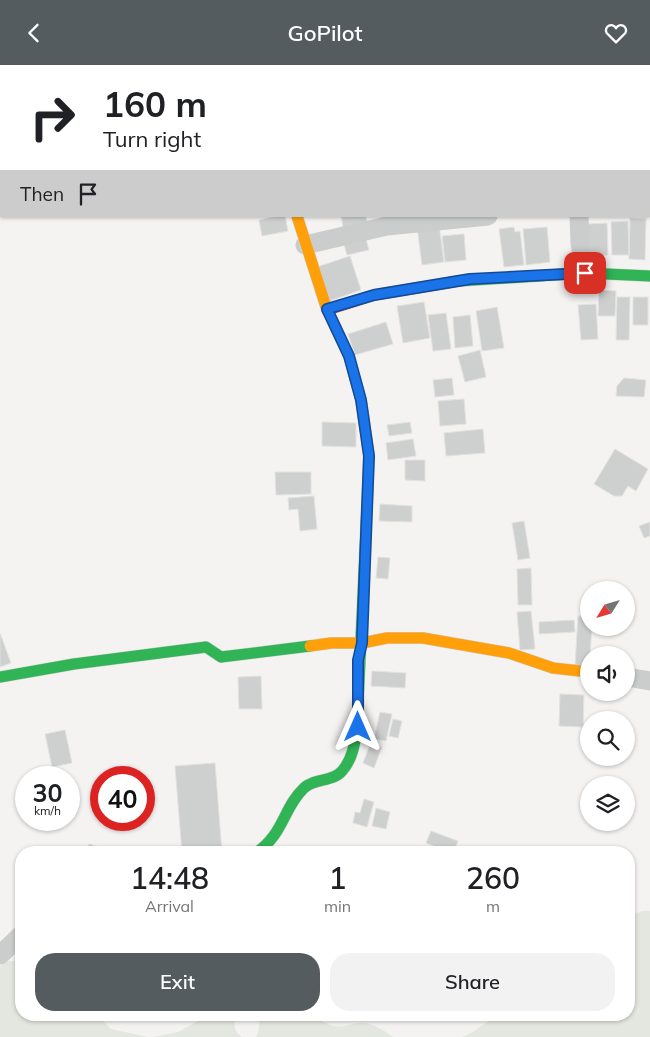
<!DOCTYPE html>
<style>
body{margin:0;font-family:Mulish,sans-serif;background:#f2f2f2;color:#202124;height:100vh;display:flex;flex-direction:column;font-size:19px;white-space:nowrap}
*{box-sizing:border-box;margin:0}
p{font-size:16px;color:#757577}
.icon{flex:none;width:28px;height:28px;fill:none;stroke:currentColor;stroke-width:2;stroke-linecap:round;stroke-linejoin:round}
.map{position:relative;flex:1;overflow:hidden}
.sheet{position:absolute;left:15px;top:781px;width:620px;height:175px;display:flex;flex-direction:column;background:#fff;border-radius:20px;box-shadow:0 1px 4px #0004}
.sheet>*{flex:none}
.top-card{position:absolute;left:0px;top:0px;width:650px;height:152px;box-shadow:0 1px 4px #0004;background:#fff;color:#202124;overflow:hidden}
.needle{width:32px;rotate:233deg}
.fabs{position:absolute;left:580px;top:516px;display:grid;gap:10px}
.fabs a{display:grid;place-items:center;width:55px;height:55px;border-radius:50%;background:#fff;box-shadow:0 1px 4px #0004;font-size:25px}
.speed{position:absolute;left:15px;top:701px;display:flex;gap:10px;font-size:25px;font-weight:700;text-align:center}
.speed>*{display:grid;place-content:center;width:65px;height:65px;border-radius:50%;background:#fff;box-shadow:0 1px 4px #0004;line-height:1}
.speed small{font-size:12px;font-weight:400}
.speed .limit{border:8px solid #d22;background:#fff;color:#111}
.pin{position:absolute;display:grid;place-items:center;width:42px;height:42px;color:#fff;margin:-21px;border-radius:10px;box-shadow:0 2px 8px #0006}
.me{position:absolute;width:55px;margin:-28px;rotate:0deg;stroke-linejoin:round;filter:drop-shadow(0 0 4px #0008)}
.turn{display:flex;align-items:center;gap:18px;height:105px;padding:0 20px;font-size:22px}
.turn .icon{width:65px;height:65px;stroke-width:2.5}
.turn b{display:block;font-size:35px;line-height:42px}
.then{display:flex;align-items:center;height:48px;padding:0 20px;background:#0003;gap:10px;font-size:19px}
.eta{display:flex;justify-content:space-evenly;align-items:center;height:85px;text-align:center}
.eta b{font-size:30px;font-weight:600;line-height:35px}
.action{display:flex;gap:10px;margin-top:auto;padding:10px 20px}
.action a{flex:1;height:58px;border-radius:20px;background:#545c60;color:#fff;font-size:20px;font-weight:600;line-height:58px;text-align:center}
.action a+a{background:#f2f2f2;color:#202124}
header{display:flex;justify-content:space-between;align-items:center;height:65px;padding:0 20px;background:#545c60;color:#fff;font-size:22px;font-weight:600}
.map>svg:first-child{display:block}
.green{fill:#e4e7df}
.building{fill:#cecfcf;stroke:#e3e2e1}
.lines{fill:none;stroke-linecap:round;stroke-linejoin:round}
.fast-casing{stroke:#cdd0d0;stroke-width:12}
.slow-casing{stroke:#cdd0d0;stroke-width:12}
.jam-casing{stroke:#cdd0d0;stroke-width:12}
.street{stroke:#cbcdcd;stroke-width:19}
.fast{stroke:#30b455;stroke-width:11}
.slow{stroke:#ff9f0a;stroke-width:11}
.jam{stroke:#e5322d;stroke-width:11}
.route-casing{stroke:#114b97;stroke-width:12}
.route{stroke:#1a73e8;stroke-width:9}
</style>
<header><svg class="icon" aria-label="back" viewBox="0 0 24 24"><path d="M15 5l-7 7 7 7"/></svg>GoPilot<svg class="icon" aria-label="heart" viewBox="0 0 24 24"><path d="M12 20l-8-8c-3-5 5-10 8-4 3-6 11-1 8 4z"/></svg></header>
<div class="map">
<svg width="650" height="972" viewBox="0 0 650 972">
<rect width="100%" height="100%" fill="#f4f3f1"/>
<path class="green" d="M642,846H650V972H462L471,968L498,950H629V852Z
M5,896H21V950H97L111,964L148,972H0V902Z
M209,950H230L235,955C234,963 235,967 242,972H153L178,967Z
M268,950C292,963 286,948 304,950C315,951 324,959 334,961C343,963 352,958 361,958C372,957 385,966 393,972H256C260,966 258,958 261,951Z"/>
<path class="building" d="M277,151H285L288,166L262,171L259,155Z
M341,151H366L367,157L343,162Z
M630,153L646,154L645,195L629,194Z
M628,156L629,190H612L611,157Z
M607,158L608,190L589,191L588,159Z
M439,159L444,197L422,200L417,162Z
M514,162L515,167L520,166L524,200L504,202L499,164Z
M547,162L550,197L526,200L523,164Z
M464,169L466,195L445,197L442,171Z
M365,171L369,185L347,190L343,176Z
M350,191L361,225L329,236L317,202Z
M599,225L616,226L615,251H598Z
M617,232H630L629,275H616Z
M633,232H648V260H633Z
M424,237L430,273L403,278L397,241Z
M596,239L598,274L581,275L578,240Z
M497,242L504,283L482,286L476,246Z
M446,248L451,284L433,286L428,250Z
M470,250L473,281L455,283L453,252Z
M386,257L393,279L355,290L348,269Z
M480,285L486,312L465,317L458,291Z
M452,313L454,330L435,332L433,315Z
M624,313L646,315L644,332L616,331L617,321Z
M464,334L466,359L440,361L438,336Z
M322,357L356,358V382L322,381Z
M410,357L412,368L389,371L387,360Z
M483,364L485,388L446,391L444,368Z
M413,374L416,391L388,395L386,378Z
M615,384L648,404L636,426L628,421L622,431H614L594,419Z
M405,395H425V416L405,415Z
M275,407H311V429L276,430Z
M314,431L317,464L300,466L298,444L289,445L288,433Z
M380,439L412,441V457L379,456Z
M524,456L530,493L518,495L512,458Z
M650,457V471L644,473L639,461Z
M378,492L390,493L388,514L376,513Z
M531,503L532,540H518L517,504Z
M531,546L535,584L520,585L517,547Z
M578,551L589,552V562H592L589,602L575,601Z
M574,555L575,567L539,569V557Z
M0,568L11,598L0,602Z
M372,606L406,608L405,623L371,621Z
M261,611L262,644H239L238,612Z
M560,629L584,630L583,662L559,661Z
M380,647L392,649L386,676L374,674Z
M393,654L402,656L398,673L389,671Z
M65,665L72,698L52,702L45,669Z
M371,677L382,682L374,703L363,698Z
M215,698L222,788H182L175,701Z
M364,734L374,737L367,762L353,758L355,747L360,748Z
M376,743L390,747L386,764L372,761Z
M431,766L458,776L453,788L426,778Z
M89,779L105,784L103,788H86Z"/>
<g class="lines">
<g class="fast-casing">
<path id="fast" d="M459,216L585,208L650,211
M0,612L74,599L206,582L221,592L310,581
M256,788C284,769 283,743 304,723C314,713 333,717 342,706C353,694 355,677 357,662L367,440"/>
</g>
<g class="slow-casing">
<path id="slow" d="M297,151L327,245L349,291L361,335L369,391L367,440
M310,581L331,578H362L387,573H423L509,588L553,603L589,607"/>
</g>
<g class="jam-casing">
<path id="jam" d="M327,245L374,230L459,216"/>
</g>
<path class="street" d="M270,0V1
M579,151L580,178L585,208
M305,180L387,161L488,151
M626,612L650,616
M0,890L21,870"/>
<use href="#fast" class="fast"/>
<use href="#slow" class="slow"/>
<use href="#jam" class="jam"/>
</g>
<g class="lines">
<g class="route-casing">
<path id="route" d="M358,662V595L362,578L369,391L361,335L349,291L327,244L374,230L470,214L585,208"/>
</g>
<use href="#route" class="route"/>
</g>
</svg>
<div class="fabs">
<a><svg class="needle" viewBox="-14 -14 28 28"><path d="M0-13l5 13h-10z" fill="#e53935"/><path d="M0 13l5-13h-10z" fill="#757577"/></svg></a>
<a><svg class="icon" aria-label="sound" viewBox="0 0 24 24"><path d="M4 9h4l5-4v14l-5-4H4zM17 9q2 3 0 6"/></svg></a>
<a><svg class="icon" aria-label="search" viewBox="0 0 24 24"><circle cx="10" cy="10" r="6"/><path d="M15 15l6 6"/></svg></a>
<a><svg class="icon" aria-label="layers" viewBox="0 0 24 24"><path d="M12 4l9 5-9 5-9-5zM3 14l9 5 9-5"/></svg></a>
</div>
<div class="speed"><div>30<small>km/h</small></div><div class="limit">40</div></div>
<div class="pin" style="left:585px;top:208px;background:#d93025"><svg class="icon" aria-label="arrive" viewBox="0 0 24 24"><path d="M6 21V4h12l-3 4 3 4H6"/></svg></div>
<svg class="me" style="left:358px;top:662px" viewBox="-20 -20 40 40"><path d="M0-17L14 15 0 8-14 15z" fill="#1a73e8" stroke="#fff" stroke-width="4"/></svg>
<div class="top-card">
<div class="turn"><svg class="icon" aria-label="right" viewBox="0 0 24 24"><path d="M7 20v-9h11M14 6l5 5-5 5"/></svg><div><b>160 m</b>Turn right</div></div>
<div class="then">Then<svg class="icon" aria-label="arrive" viewBox="0 0 24 24"><path d="M6 21V4h12l-3 4 3 4H6"/></svg></div>
</div>
<section class="sheet">
<div class="eta">
<div><b>14:48</b><p>Arrival</p></div>
<div><b>1</b><p>min</p></div>
<div><b>260</b><p>m</p></div>
</div>
<div class="action"><a>Exit</a><a>Share</a></div>
</section>
</div>
